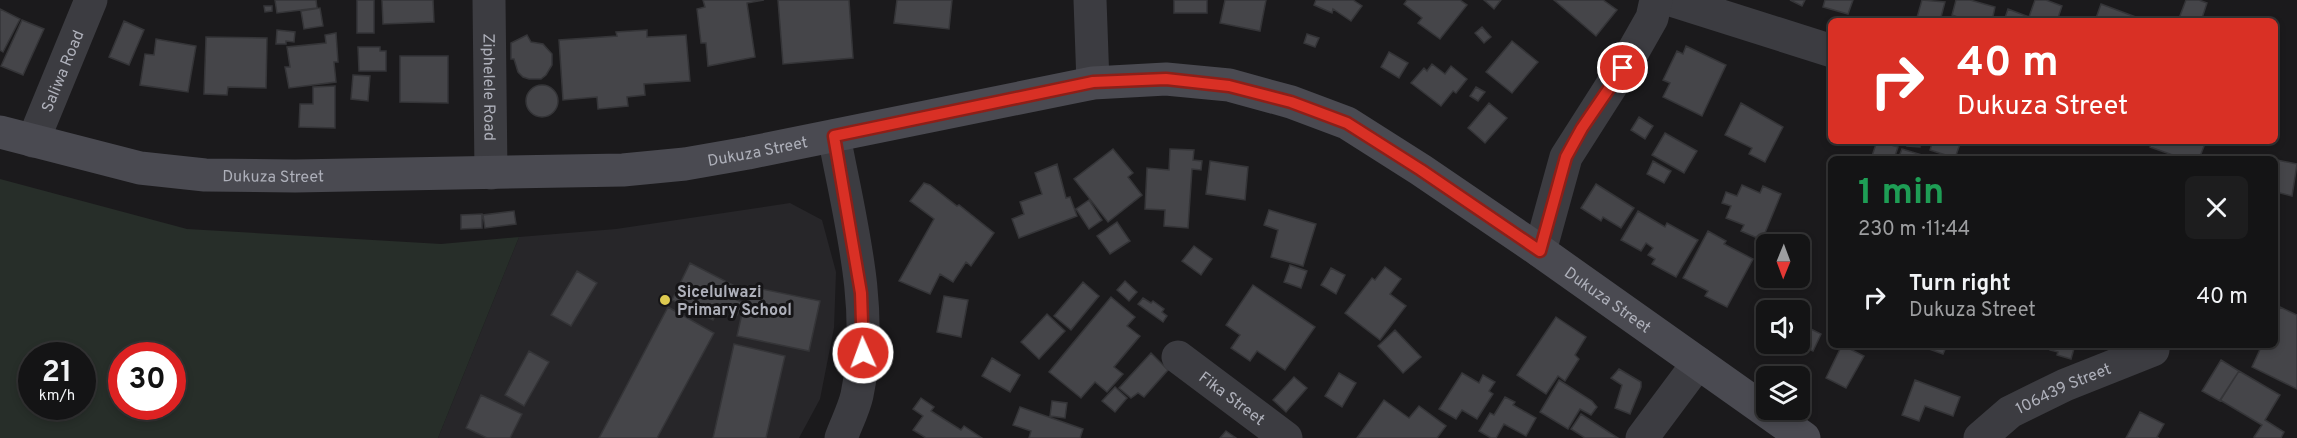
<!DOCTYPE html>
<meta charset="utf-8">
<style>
body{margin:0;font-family:Overpass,sans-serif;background:#1d1d1e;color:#f1f3f6;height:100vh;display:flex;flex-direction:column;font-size:22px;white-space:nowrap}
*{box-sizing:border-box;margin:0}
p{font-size:20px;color:#9d9ea0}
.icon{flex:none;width:33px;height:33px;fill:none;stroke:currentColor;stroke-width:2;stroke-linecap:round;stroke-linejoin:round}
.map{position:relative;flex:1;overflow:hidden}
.drawer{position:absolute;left:1828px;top:156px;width:450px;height:192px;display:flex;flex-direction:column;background:#141415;border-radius:9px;box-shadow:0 3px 9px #0003,0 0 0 2px #333334}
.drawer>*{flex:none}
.guide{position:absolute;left:1828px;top:18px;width:450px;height:126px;border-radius:9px;box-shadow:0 3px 9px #0003,0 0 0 2px #333334;background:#d93025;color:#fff;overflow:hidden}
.needle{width:39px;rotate:181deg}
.controls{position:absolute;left:1756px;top:234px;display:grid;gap:12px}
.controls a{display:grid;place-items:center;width:54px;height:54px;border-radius:9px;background:#141415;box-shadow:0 3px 9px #0003,0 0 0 2px #333334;font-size:30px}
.speed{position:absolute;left:18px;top:342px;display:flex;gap:12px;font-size:30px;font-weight:700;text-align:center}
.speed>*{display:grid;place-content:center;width:78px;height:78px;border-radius:50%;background:#141415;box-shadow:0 3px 9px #0003,0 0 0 2px #333334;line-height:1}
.speed small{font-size:15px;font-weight:400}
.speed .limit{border:9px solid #d22;background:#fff;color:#111}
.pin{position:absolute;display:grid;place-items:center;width:51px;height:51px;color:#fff;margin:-26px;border:3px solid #fff;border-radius:50%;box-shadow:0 2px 6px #0007}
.me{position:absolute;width:66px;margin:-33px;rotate:358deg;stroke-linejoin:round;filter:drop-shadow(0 0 4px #0008)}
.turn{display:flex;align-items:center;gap:21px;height:126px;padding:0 30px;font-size:27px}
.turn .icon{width:78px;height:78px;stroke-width:2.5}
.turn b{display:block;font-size:42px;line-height:51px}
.round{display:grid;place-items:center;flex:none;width:63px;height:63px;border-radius:9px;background:#1d1d1e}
.head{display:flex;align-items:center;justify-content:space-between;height:102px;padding:0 30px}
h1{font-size:36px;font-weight:700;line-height:45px;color:#1e9e55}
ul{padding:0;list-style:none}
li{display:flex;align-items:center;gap:18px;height:78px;padding:0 30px}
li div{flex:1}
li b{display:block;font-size:22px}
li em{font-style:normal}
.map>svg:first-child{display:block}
.built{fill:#272629}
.green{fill:#272e29;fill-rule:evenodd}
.building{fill:#454549;stroke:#353538;stroke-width:1.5}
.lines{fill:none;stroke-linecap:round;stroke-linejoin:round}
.street{stroke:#3c3c41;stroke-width:33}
.secondary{stroke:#4a4a51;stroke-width:33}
.route-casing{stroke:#8d1f18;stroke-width:15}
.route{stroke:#d93025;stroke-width:10}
.poi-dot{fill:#deca50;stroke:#161517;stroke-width:2}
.labels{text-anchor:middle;stroke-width:6;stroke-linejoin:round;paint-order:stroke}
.street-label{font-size:16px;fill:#aeb0ba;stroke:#161517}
.poi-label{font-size:16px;font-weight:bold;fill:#aeb0ba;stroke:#161517;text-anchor:start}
</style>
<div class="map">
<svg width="2297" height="438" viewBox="0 0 2297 438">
<rect width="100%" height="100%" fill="#1b1a1c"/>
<path class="built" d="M790,203L822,220L836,272L834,328L820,399L799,438H438L519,237L616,229Z"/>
<path class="green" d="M0,179L187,229L441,244L519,237L438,438H0ZM32,356H82V406H32ZM122,356H172V406H122Z"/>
<path class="building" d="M275,0H316L317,8L277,13Z
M357,0H374V33H357Z
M382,0H433L434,22L383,24Z
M703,0H764L747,3L755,57L708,66L706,43H701L697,9L705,7Z
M778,0H849L853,58L783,64Z
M897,0H952L949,29L894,23Z
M1174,0H1207V13H1174Z
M1225,0H1266L1260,31L1220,23Z
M1316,0H1353L1362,6L1351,21L1333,9L1332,13L1314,5Z
M1407,0H1460L1467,5L1440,39L1418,23L1422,18L1404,4Z
M1484,0H1501L1494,9Z
M1554,0H1603L1617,10L1596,36Z
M1790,0H1805L1802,6Z
M1825,0H1853L1848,14L1823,7Z
M1922,0L1945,2L1940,21H1916Z
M1956,0H1970L1995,7L1992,21H1968L1952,15Z
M2035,0H2046L2062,6L2057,21H2004L2008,9L2029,17Z
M2186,0H2199L2207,3L2201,21H2178Z
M2101,4L2141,19L2140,21H2095Z
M264,6H272V11L265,12Z
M320,8L323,26L304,29L301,11Z
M0,9L20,19L3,52L0,50Z
M22,20L44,29L23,75L1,66Z
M124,21L144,30L129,65L109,57Z
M1482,27L1491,37L1484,43L1475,33Z
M277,30L295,32L294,42L286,41V44H276Z
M647,30V37L686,35L690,81L644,84L645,95L627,97L628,106L598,109L597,97L563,100L559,40L617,36L616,32Z
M336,33L338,62H334L336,82L289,88L285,67H290L287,47L326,43L325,35Z
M1307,34L1319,38L1315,47L1304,43Z
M527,35L531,42L543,44L552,54V65L546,75L541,79H529L523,77L518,72L514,59H511V43Z
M206,37L267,38L266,88L228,87L227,95L204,94Z
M156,39L196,46L188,92L140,85L145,54L154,55Z
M1512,41L1538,62L1512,93L1486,72Z
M1686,46L1726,65L1702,116L1663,97L1670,83L1663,80L1677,51L1683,54Z
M358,47H380V51H386V71H359Z
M1389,52L1408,63L1399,78L1381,67Z
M400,56H448V103L400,102Z
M1432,64L1445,74L1451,66L1467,79L1456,93L1453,91L1441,106L1411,83L1424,68L1427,71Z
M353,75L370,76L368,101L351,99Z
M526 101a16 16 0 1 1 32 0a16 16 0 1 1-32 0Z
M335,86V128L299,127L300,104H313V87Z
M1476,87L1485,92L1478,101L1470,96Z
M1489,103L1507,118L1485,143L1468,128Z
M1741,103L1783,127L1765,162L1749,154L1752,148L1725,135Z
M1639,117L1653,126L1645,139L1631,130Z
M1665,133L1697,151L1684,173L1652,155Z
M1877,141L1898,147L1894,159H1871Z
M1908,141H1920V147L1907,146Z
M1933,141H1961L1955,158L1930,150Z
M2152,141H2206L2199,159H2184L2150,147Z
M1113,149L1133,173L1128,177L1142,195L1108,222L1074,179Z
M1170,149L1194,150L1193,160L1202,161L1201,170L1192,169L1188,228L1164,226L1165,210L1145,209L1147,168L1169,170Z
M1902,149L1922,155L1921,159H1898Z
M2277,160L2297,164L2292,196L2276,192Z
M1210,161L1248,167L1245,200L1206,194Z
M1653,161L1671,171L1664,183L1647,174Z
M1057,164L1066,198L1070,197L1077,216L1019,238L1012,219L1024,214L1020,202L1042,194L1035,173Z
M924,183L930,185L957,206L959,205L994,233L971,266L966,262L953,282L940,274L930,294L899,281L934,219L910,201Z
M1596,184L1634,208L1621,228L1603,217L1601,221L1581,208Z
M1742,185L1760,193L1763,186L1781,194L1762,240L1741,231L1744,225L1726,218L1731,206L1722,203L1726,192L1737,196Z
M1089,200L1102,220L1089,229L1076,209Z
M1269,210L1316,224L1303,266L1271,257L1278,230L1264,225Z
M514,211L516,224L485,228L483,215Z
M1638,211L1665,227L1667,223L1698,240L1676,277L1652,264L1655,259L1648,255L1653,248L1646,243L1641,251L1621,240Z
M482,214V228L461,229V215Z
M1117,222L1130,241L1110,254L1097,236Z
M1708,231L1726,241L1724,244L1753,259L1727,307L1705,296L1708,291L1683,278Z
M1194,246L1212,259L1201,275L1182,261Z
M690,263L733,285L728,296L744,303L737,315L720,307L713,320L672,300Z
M1290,265L1307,271L1301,288L1284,282Z
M1385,267L1401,279L1390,294L1406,306L1380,340L1345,313L1372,278L1375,280Z
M1331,268L1345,275L1336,294L1321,285Z
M577,271L597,283L571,326L551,315Z
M1125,281L1137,292L1129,301L1117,290Z
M1083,282L1099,296L1071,330L1054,316Z
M1253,285L1315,327L1285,370L1257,351L1250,361L1231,348L1240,335L1226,325Z
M748,286L820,301L809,351L737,336Z
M944,296L968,300L961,337L937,332Z
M1111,297L1135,317L1127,326L1140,336L1114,367L1123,374L1107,392L1095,382L1081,398L1049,372Z
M1143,298L1151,303L1153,301L1164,309L1162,312L1167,316L1163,322L1138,304Z
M668,307L714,333L657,438H599Z
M2280,307L2297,315V389L2252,367L2262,345H2276V316Z
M1047,314L1065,331L1039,359L1021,342Z
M1556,317L1586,337L1575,355L1579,359L1565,381L1558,376L1546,394L1517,375Z
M1803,325L1821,334L1813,351L1798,344Z
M1395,330L1421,357L1403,373L1378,346Z
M734,344L785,356L766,438H713Z
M1842,345L1864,356L1846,388L1826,378Z
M1918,345H1947L1943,354Z
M2052,345H2075L2071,359L2057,355L2058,352L2050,350Z
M529,351L549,362L524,406L505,395Z
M1151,353L1168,370L1144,397L1138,393L1131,398L1119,388Z
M992,358L1020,375L1010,392L982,376Z
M2221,360L2239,371L2220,401L2202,391Z
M1619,369L1641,382V387L1630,414L1615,408L1622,385L1611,378Z
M2239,371L2280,395L2265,420L2284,432L2281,438H2256L2254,437L2262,425L2220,400Z
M1339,373L1356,383L1342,407L1325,396Z
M1462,373L1479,383L1483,375L1495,382L1489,391L1493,394L1477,419L1462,410L1456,419L1439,409Z
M1294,377L1307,388L1286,412L1273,400Z
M1559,380L1592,401L1597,407L1591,415L1580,409L1568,429L1540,412Z
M1915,380L1960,397L1953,416L1925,406L1919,421L1902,415Z
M1115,387L1127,398L1115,412L1102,401Z
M481,395L522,414L510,438H487L466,428Z
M1505,397L1515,402L1513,405L1536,418L1526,436L1504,424L1496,438H1491L1479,431L1490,413L1494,415Z
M921,398L934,407L931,411L961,430L964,426L982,438H926L913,430L923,416L913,409Z
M1384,400L1409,418L1419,406L1446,426L1437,438H1357Z
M1052,401L1067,403L1065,418L1050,416Z
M1020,407L1083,429L1080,438H1029L1031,431L1013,425Z
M2140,412L2164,424L2157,437L2159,438H2126Z
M1581,414L1618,438H1585L1571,429Z
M1226,431L1236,438H1220Z"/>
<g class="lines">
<g class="street">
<path id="s1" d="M489,0L491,173"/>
<path d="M1090,0L1093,83"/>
<path d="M1671,0L1832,51"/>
<path d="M834,136C850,220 875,310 857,395C854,409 846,424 841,438"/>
<path id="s2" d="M33,141L91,0"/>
<path d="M1540,251L1566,157L1631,55L1652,18L1656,0"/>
<path id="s3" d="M1178,357L1286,438"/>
<path d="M1642,438L1698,363"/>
<path id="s4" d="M1980,438L2010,412L2065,385L2153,350"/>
</g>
<path class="secondary" id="s5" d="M0,132L140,168L205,175L295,176L623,170L685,164L748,153L1093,83L1166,79L1229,85L1291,102L1347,123L1421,170L1540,251L1804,438"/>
</g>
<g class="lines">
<g class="route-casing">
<path id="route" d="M863,353L861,293L834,136L1093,82L1166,79L1229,86L1291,102L1347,123L1421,170L1540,251L1566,157L1582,128L1623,68"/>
</g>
<use href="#route" class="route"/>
</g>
<circle class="poi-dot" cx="665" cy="300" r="6"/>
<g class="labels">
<g class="street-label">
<text dy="6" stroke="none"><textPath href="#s2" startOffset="76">Saliwa Road</textPath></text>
<text dy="6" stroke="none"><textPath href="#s1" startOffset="87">Ziphelele Road</textPath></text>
<text dy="6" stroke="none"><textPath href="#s5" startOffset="764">Dukuza Street</textPath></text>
<text dy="6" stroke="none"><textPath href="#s5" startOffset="278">Dukuza Street</textPath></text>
<text dy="6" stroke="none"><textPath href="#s5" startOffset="1682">Dukuza Street</textPath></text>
<text dy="6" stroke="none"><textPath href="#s4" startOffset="98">106439 Street</textPath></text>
<text dy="6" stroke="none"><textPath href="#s3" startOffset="68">Fika Street</textPath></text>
</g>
<g class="poi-label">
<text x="677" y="297">Sicelulwazi<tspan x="677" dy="18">Primary School</tspan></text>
</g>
</g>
</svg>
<div class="controls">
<a><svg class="needle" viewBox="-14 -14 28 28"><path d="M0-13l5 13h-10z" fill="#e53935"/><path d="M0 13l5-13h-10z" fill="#9d9ea0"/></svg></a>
<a><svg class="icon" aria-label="sound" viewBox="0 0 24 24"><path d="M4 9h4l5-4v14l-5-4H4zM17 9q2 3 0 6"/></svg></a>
<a><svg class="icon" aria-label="layers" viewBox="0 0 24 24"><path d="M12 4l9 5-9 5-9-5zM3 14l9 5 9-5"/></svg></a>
</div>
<div class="speed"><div>21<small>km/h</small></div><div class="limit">30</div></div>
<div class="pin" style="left:1623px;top:68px;background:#d93025"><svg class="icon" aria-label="arrive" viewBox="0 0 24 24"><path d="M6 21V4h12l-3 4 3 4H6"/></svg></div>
<svg class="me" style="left:863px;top:353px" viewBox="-20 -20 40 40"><circle r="17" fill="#d93025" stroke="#fff" stroke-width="3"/><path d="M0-11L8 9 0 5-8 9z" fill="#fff"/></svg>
<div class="guide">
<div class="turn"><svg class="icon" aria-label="right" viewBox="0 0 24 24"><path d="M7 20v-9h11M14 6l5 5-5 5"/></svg><div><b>40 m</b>Dukuza Street</div></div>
</div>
<section class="drawer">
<div class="head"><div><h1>1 min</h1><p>230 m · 11:44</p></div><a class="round"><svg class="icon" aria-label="close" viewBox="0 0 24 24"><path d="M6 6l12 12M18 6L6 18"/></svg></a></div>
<ul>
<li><svg class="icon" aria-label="right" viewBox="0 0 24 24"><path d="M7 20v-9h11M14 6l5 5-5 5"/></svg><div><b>Turn right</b><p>Dukuza Street</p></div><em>40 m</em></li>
</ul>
</section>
</div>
